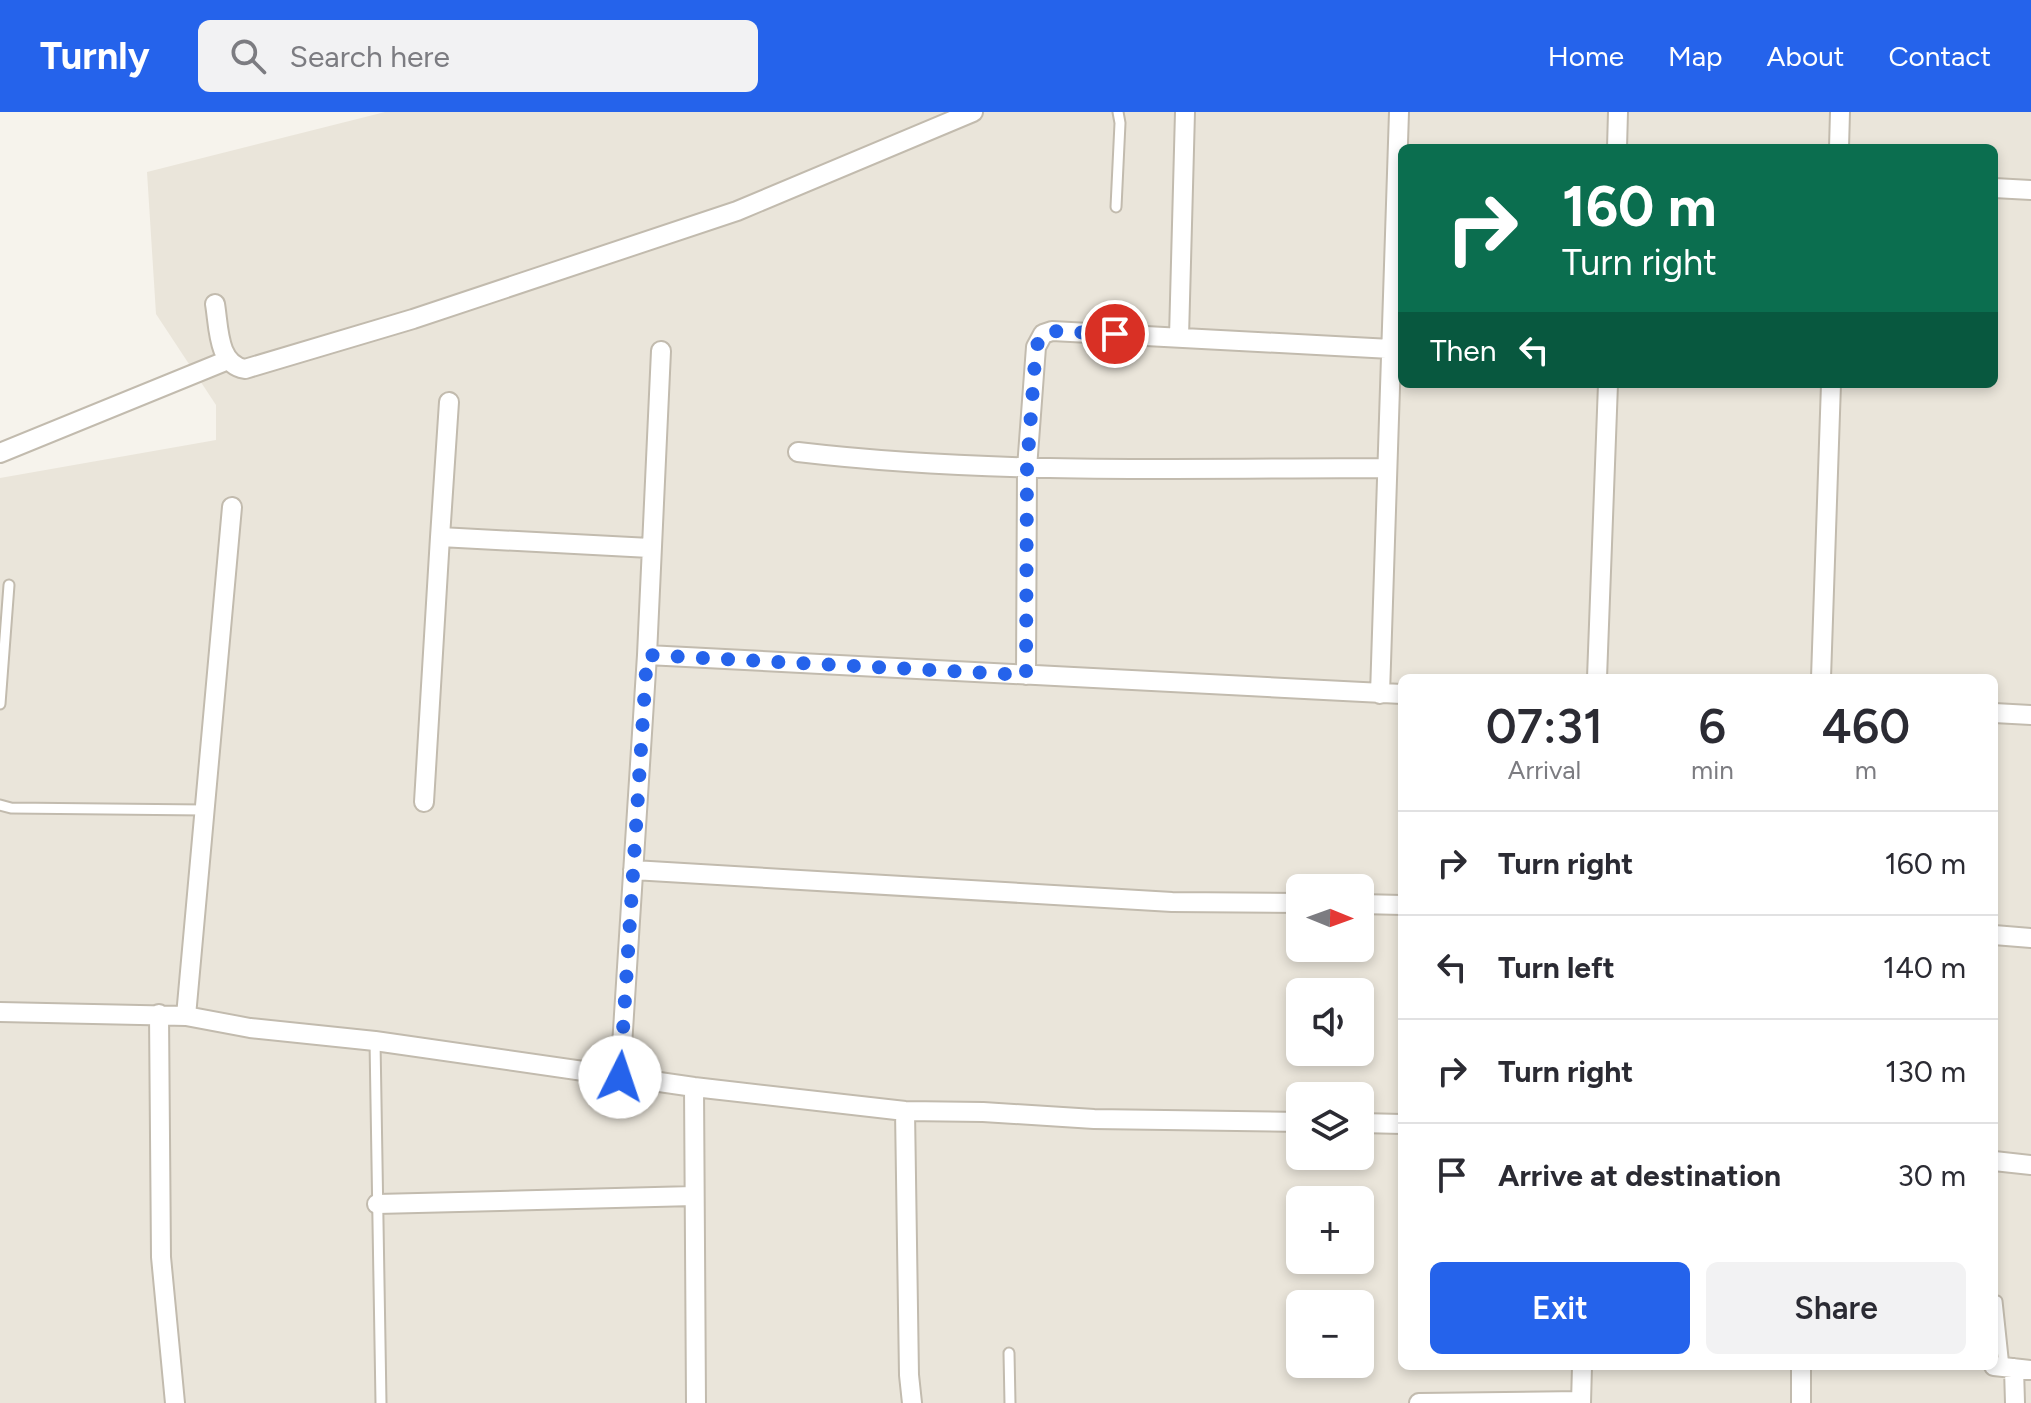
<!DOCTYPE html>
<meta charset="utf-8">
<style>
body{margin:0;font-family:Figtree,sans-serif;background:#f2f2f3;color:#2b2b33;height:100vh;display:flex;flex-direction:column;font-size:30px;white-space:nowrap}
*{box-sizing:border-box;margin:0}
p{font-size:26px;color:#7c7c81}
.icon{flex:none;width:44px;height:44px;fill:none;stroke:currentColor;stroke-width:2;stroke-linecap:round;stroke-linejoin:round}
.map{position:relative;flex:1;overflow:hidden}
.drawer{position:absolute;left:1398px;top:562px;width:600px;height:696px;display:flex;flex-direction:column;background:#fff;border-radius:12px;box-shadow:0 4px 12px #0003}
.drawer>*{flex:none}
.top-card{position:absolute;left:1398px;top:32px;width:600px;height:244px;border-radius:12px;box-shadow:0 4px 12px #0003;background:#0b6e4f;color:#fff;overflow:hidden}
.needle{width:52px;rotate:91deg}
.controls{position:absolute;left:1286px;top:762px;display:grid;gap:16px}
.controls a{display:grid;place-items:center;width:88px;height:88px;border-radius:12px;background:#fff;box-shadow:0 4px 12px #0003;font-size:40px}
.pin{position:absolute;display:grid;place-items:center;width:68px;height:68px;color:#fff;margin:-34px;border:4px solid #fff;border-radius:50%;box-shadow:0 2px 8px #0007}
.me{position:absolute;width:88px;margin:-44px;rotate:4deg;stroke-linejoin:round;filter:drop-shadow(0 0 6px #0008)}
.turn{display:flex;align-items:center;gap:28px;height:168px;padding:0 32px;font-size:36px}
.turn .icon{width:104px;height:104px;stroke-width:2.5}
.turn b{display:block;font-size:56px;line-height:68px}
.then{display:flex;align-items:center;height:76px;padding:0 32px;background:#0003;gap:16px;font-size:30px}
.eta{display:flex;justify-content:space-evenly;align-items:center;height:136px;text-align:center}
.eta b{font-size:48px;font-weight:600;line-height:56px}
.primary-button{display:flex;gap:16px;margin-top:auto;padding:16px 32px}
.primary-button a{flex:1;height:92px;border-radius:12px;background:#2563eb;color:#fff;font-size:32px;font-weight:600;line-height:92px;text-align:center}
.primary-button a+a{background:#f2f2f3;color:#2b2b33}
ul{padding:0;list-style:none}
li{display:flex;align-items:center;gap:24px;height:104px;padding:0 32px;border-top:2px solid #e1e1e2}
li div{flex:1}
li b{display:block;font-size:30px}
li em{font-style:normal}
header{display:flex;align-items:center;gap:48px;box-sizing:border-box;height:112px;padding:0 40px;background:#2563eb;color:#fff}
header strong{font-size:38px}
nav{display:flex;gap:44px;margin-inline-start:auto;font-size:28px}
.search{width:560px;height:72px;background:#f2f2f3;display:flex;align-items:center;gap:20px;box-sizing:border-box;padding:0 28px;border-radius:12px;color:#7c7c81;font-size:30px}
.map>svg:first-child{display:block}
.residential{fill:#eae5da;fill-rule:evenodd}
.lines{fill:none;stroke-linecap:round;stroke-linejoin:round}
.lane-casing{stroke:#c2bbae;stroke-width:13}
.street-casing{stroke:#c2bbae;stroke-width:22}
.lane{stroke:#fff;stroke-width:9}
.street{stroke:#fff;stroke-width:18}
.route{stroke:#2563eb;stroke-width:14;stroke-dasharray:0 25.2}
</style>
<header>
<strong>Turnly</strong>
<div class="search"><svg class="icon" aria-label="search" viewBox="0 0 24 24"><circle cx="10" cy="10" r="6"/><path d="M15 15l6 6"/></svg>Search here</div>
<nav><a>Home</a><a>Map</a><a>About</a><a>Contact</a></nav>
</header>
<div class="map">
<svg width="2031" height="1291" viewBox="0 0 2031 1291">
<rect width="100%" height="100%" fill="#f6f3ec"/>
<path class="residential" d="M385,0H2031V1291H0V366L216,328V293L156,202L147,60ZM1402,36H1994V272H1402ZM1402,566H1994V1254H1402ZM1300,776H1360V836H1300ZM1300,880H1360V940H1300ZM1300,984H1360V1044H1300ZM1300,1088H1360V1148H1300ZM1300,1192H1360V1252H1300Z"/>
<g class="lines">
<g class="lane-casing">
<path id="lane" d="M1116,95L1120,11L1118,0
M0,592L9,473
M0,693L11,696L204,698
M375,929L381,1291
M1997,1189L2004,1255
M1009,1241L1010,1291"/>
</g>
<g class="street-casing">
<path id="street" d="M1617,36L1618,0
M1839,36L1840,0
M1994,76L2031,78
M215,192C219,215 217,252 245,257L413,207L737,99L973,0
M1179,225L1185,0
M449,290L440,425L650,436
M798,340C993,363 1190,356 1386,356
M0,341L228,248
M647,543L1402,582
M1026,563L1027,356L1036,235L1043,222L1052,219L1391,237
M1597,566L1608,272
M1821,566L1831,272
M1380,582L1399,0
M1994,601L2031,603
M424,690L440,425
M633,758L1172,790L1300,791
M1360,792L1402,793
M1994,823L2031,826
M0,900L186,904L250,916L375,929L694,975L905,999L983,1000L1094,1007L1300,1010
M159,902L161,1145L175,1291
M186,904L232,395
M620,965L647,543L661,239
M694,975L696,1291
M905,999L909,1263L912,1291
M1360,1011L1402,1012
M1994,1049L2031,1053
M377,1092L694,1084
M1994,1254L2031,1258
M2014,1256L2015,1291
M1419,1291L1581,1289
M1581,1291L1582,1254
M1801,1291V1254"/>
</g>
<use href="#lane" class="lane"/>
<use href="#street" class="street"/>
</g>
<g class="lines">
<path class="route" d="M620,965L647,543L1026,563L1027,356L1036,235L1043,222L1052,219L1115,222"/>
</g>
</svg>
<div class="controls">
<a><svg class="needle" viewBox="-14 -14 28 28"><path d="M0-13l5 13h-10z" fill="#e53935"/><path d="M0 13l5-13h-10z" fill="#7c7c81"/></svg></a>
<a><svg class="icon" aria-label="sound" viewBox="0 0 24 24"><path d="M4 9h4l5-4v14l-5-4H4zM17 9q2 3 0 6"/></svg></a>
<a><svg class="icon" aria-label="layers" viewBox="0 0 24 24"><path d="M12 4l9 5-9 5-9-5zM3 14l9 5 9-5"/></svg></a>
<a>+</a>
<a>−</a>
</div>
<div class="pin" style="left:1115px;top:222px;background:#d93025"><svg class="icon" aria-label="arrive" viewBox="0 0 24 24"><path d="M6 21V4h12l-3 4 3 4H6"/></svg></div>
<svg class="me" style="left:620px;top:965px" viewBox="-20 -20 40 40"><circle r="19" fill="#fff"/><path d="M0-13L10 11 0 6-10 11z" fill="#2563eb"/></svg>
<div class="top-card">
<div class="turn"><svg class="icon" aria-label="right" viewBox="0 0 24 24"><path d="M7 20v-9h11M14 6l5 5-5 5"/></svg><div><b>160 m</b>Turn right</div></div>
<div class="then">Then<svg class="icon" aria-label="left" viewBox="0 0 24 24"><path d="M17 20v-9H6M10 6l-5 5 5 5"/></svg></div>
</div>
<section class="drawer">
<div class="eta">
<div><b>07:31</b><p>Arrival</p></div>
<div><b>6</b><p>min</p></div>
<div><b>460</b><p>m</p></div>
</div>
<ul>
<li><svg class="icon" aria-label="right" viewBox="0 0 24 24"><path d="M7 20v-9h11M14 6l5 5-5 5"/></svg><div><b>Turn right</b></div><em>160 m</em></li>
<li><svg class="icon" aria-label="left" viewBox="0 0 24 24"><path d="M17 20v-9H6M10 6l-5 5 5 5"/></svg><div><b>Turn left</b></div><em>140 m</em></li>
<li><svg class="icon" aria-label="right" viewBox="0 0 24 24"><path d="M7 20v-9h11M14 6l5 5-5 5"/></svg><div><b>Turn right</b></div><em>130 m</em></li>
<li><svg class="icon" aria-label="arrive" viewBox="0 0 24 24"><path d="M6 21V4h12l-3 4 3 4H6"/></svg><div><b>Arrive at destination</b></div><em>30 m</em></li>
</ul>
<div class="primary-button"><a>Exit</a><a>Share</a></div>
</section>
</div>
